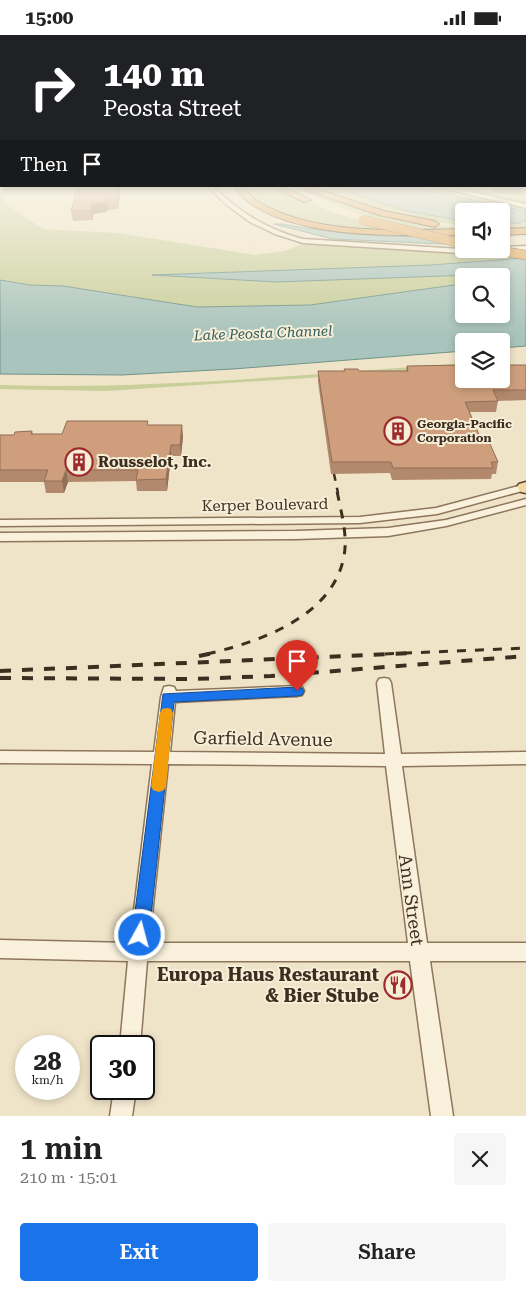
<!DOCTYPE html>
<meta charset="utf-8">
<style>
body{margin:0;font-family:"Roboto Serif",serif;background:#f6f6f6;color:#222;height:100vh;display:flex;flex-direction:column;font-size:19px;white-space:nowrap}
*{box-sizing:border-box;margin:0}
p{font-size:16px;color:#767676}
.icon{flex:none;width:28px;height:28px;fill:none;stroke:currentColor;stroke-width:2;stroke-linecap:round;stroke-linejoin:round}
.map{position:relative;height:1081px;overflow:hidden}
.side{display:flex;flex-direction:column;background:#fff;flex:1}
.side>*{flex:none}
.guide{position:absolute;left:0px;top:0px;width:526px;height:152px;box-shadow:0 2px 8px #0003;background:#202124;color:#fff;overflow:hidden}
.buttons{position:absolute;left:455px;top:168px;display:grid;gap:10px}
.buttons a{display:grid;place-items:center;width:55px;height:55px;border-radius:5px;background:#fff;box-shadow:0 2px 8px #0003;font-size:25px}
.speed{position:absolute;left:15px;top:1000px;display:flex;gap:10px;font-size:25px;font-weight:700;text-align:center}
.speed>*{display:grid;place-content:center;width:65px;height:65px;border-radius:50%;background:#fff;box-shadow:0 2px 8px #0003;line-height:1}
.speed small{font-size:12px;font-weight:400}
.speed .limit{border:2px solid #111;border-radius:8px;background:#fff;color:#111}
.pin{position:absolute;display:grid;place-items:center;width:42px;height:42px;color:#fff;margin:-51px -21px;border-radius:50% 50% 50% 0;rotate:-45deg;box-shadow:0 0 5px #0007}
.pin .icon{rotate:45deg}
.me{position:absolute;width:55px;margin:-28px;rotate:7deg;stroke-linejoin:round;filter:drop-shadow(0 0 4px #0008)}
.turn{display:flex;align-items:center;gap:18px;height:105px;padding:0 20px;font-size:22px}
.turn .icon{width:65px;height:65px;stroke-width:2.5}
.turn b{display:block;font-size:35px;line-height:42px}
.then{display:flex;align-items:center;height:48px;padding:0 20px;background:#0003;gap:10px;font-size:19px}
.round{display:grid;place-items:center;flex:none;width:52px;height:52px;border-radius:5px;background:#f6f6f6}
.head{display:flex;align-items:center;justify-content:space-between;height:85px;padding:0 20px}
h1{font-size:30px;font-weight:600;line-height:38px}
.button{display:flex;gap:10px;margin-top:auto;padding:10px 20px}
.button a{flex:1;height:58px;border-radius:5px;background:#1a73e8;color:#fff;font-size:20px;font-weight:600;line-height:58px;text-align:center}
.button a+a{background:#f6f6f6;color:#222}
.status{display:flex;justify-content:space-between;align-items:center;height:35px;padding:0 25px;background:#fff;direction:ltr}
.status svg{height:14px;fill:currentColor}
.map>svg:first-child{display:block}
.green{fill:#c9cf9b}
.water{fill:#a9c4bc;stroke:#6f938a}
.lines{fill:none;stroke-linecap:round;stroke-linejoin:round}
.minor-casing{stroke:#8d765c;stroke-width:3}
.major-casing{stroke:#5b4430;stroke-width:3}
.highway-casing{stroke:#5b4430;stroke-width:2}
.minor{fill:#faf1dc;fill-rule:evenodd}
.major{fill:#f3d9a0;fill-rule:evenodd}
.highway{fill:#e0a458;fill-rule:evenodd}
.rail-far2{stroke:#3d2e20;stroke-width:2.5;stroke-dasharray:7 7;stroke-linecap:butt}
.rail-far1{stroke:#3d2e20;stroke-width:3;stroke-dasharray:9 9;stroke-linecap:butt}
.rail{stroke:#3d2e20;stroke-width:4;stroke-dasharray:11 11;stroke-linecap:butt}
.highway-bridge-casing{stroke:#5b4430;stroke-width:10;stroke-linecap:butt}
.highway-bridge{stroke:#e0a458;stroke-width:9}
.wall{fill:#b2896c}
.shaded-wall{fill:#916f58}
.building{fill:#cf9f7d;stroke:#916f58}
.route{fill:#1a73e8;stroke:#114b97}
.slow{fill:#f59e0b}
.labels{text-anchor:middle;stroke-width:4;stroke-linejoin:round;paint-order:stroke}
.far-poi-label{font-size:12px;font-weight:bold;fill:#3d2e20;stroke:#f7eed8;text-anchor:start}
.far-water-label{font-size:14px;font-style:italic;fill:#2f5d5a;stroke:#f7eed8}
.poi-label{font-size:15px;font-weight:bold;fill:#3d2e20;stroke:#f7eed8;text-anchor:start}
.street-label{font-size:15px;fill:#3d2e20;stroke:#f7eed8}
.near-street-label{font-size:18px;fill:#3d2e20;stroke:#f7eed8}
.near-poi-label{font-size:18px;font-weight:bold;fill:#3d2e20;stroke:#f7eed8;text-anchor:end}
</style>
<div class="status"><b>15:00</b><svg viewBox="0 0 49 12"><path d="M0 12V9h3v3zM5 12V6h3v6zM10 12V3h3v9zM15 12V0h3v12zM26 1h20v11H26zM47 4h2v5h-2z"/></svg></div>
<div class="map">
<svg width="526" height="1081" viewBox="0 0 526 1081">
<rect width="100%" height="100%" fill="#f0e4c8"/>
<path class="green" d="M0,148L1,151H7L3,162L9,171L43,194L118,198L255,220L285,216L304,208L472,219L526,215V224L501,241H464V257L223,278L0,249Z
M526,148V193H501V176H464V191L391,179L302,151H525Z
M240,151H271L331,177L398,196C364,195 287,190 259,170C252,165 246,157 240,151Z
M289,151L365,175L428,189L464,193V196C451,196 437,198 425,196C378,188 332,170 289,151Z
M464,328V333L106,356L0,354V350C155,355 309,339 464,328Z"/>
<path class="water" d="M349,151H406L525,176L526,185L520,188H501V176H464V186L406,176L355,159L342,153Z
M274,189H282C345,201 400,203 464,201V210L333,204Z
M526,223V311L501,313V306H464V316L233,334L122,340L0,339V245L30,250L63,251L197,272L310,270L461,249L464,247V279H501V241H470L471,240L276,247L152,240L430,230Z"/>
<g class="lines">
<g class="minor-casing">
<path id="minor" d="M207,151H213C238,177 269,195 303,204L460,214H501V212L526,211V215L460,218L303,208L275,199L250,187L227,170Z
M433,151H445L526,169V173Z
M526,449V455L437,479L360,488L0,491V485L360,482L436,473Z
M526,464V470L446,491L388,501L296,504L0,506V498L296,496L388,493L446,485Z
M384,643L389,644L391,648L401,719L526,717V729L402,731L427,908H526V926H430L453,1081H431L410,926H147L140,1011H120L128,926L0,923V905L130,908L152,729L0,728V716L154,717L161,662L164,652L169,651L174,652L176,656L297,651L302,652L304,656L302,660L297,661L175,667L170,717L385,719L377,648L379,644ZM168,729L386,731L408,908H149Z
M114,1054H136L132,1081H110Z"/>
</g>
<g class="major-casing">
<path id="major" d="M526,447V458L521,457L517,452L519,449Z"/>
</g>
<g class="highway-casing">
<path id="highway" d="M233,151H242C247,156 252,163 259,167C315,201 401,195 464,194V200C402,200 306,205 253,170C246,166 239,158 233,151Z
M271,151H282L311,165L304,167Z
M294,151H307L384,176L435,186L439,189L435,192L379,180Z
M526,193V199L501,200V194Z"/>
</g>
<use href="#minor" class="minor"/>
<use href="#major" class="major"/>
<use href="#highway" class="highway"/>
<path class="rail-far2" d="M334,439L338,458"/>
<path class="rail-far1" d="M207,619C259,607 333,582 344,521C348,500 341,477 337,456
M385,619L526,613"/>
<path class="rail" d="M199,621L213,618
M0,636L414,618
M0,643L193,644L271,641L526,621"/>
<g class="highway-bridge-casing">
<path id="highway-bridge" d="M363,185L464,209
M489,214L526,220"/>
</g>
<use href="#highway-bridge" class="highway-bridge"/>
</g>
<path class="wall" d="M525,148H526V159L494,158L490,151H525Z
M121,151L118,174L108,175L106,177L93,179V185L73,186L71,176Z
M526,330V365L498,366L496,377H470L480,402L498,427L496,439H492L491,444L392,445L390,438L331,439L318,347V336H406L407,331Z
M148,390L183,401L181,421H171L167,456H137L136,446L68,447L64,458H46L44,447H0V400H14L32,396L33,399H62Z"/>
<path class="shaded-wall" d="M119,151H121L118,174L117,164Z
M107,164L108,175L106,177L93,179V185L91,175L92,169Z
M182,390L183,401L181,421L180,410Z
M171,410V421L167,456L166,444Z
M66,435L68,447L64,458L62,446Z"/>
<path class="building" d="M81,151H119L117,164H107L105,167L92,169L91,175L71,176L77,153H80Z
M464,330V344H501V330H526V355H493L498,366L465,367L480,402H487L498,427H491L493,433H393L391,427H332L318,336H345L344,334H358L359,336H408L407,331Z
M67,386H148L147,390H182L180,410H171L166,444L136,445L138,435H66L62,446H44L48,435H0V400H14L15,397L32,396L31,399H62Z"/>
<linearGradient id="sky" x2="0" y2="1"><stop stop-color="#8fbad6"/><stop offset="0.49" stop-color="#f8f3e6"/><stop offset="1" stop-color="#f8f3e6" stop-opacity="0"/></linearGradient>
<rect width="526" height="299" fill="url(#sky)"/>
<path class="route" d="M297,652L302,653L304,656L302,660L297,661L174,667L149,900L146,905L140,908L134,905L132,900L163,659Z"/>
<path class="slow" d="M167,673L171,674L173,678L166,751L164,755L159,757L153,755L151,751L160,678L162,674Z"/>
<defs>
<g id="building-ring" transform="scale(1.4375)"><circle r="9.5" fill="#f7eed8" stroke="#9e2a2b" stroke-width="1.5"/><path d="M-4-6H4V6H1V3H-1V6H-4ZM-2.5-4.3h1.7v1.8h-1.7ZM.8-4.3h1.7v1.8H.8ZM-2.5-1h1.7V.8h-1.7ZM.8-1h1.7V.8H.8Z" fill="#9e2a2b"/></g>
<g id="restaurant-ring" transform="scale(1.4375)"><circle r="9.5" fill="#f7eed8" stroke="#9e2a2b" stroke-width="1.5"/><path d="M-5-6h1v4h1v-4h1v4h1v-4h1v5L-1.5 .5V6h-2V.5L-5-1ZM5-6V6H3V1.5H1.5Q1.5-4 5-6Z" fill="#9e2a2b"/></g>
</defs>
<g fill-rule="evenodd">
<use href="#building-ring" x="398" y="396"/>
<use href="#building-ring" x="79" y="427"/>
<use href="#restaurant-ring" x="398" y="950"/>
</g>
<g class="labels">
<g class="far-poi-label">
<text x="417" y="393">Georgia-Pacific<tspan x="417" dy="14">Corporation</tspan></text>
</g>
<g class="far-water-label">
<text transform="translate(263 298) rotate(-2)" y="5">Lake Peosta Channel</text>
</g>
<g class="poi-label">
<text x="98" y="432">Rousselot, Inc.</text>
</g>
<g class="street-label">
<text transform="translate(265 470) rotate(-1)" y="5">Kerper Boulevard</text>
</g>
<g class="near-street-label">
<text transform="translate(263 704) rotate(1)" y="6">Garfield Avenue</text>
<text transform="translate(411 865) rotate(82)" y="6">Ann Street</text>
</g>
<g class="near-poi-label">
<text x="379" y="946">Europa Haus Restaurant<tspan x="379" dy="21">&amp; Bier Stube</tspan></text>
</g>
</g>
</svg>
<div class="buttons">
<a><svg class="icon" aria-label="sound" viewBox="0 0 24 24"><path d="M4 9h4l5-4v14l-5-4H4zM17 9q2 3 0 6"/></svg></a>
<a><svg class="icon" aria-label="search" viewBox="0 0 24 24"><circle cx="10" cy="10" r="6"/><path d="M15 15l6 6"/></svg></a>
<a><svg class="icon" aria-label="layers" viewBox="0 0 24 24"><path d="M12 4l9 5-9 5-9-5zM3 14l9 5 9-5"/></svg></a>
</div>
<div class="speed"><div>28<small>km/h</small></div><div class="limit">30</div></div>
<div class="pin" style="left:297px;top:656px;background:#d93025"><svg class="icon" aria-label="arrive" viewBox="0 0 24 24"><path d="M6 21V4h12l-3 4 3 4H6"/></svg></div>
<svg class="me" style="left:140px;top:900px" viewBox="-20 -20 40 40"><circle r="17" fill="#1a73e8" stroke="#fff" stroke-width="3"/><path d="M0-11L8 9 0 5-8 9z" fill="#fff"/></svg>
<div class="guide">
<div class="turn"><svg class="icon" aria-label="right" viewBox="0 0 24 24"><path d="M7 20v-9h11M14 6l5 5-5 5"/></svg><div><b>140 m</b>Peosta Street</div></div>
<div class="then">Then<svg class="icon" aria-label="arrive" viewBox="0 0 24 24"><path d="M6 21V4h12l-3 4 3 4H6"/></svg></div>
</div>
</div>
<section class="side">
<div class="head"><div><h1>1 min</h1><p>210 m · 15:01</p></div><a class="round"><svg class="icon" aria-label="close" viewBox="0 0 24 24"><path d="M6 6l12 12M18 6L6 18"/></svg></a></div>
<div class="button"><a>Exit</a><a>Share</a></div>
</section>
